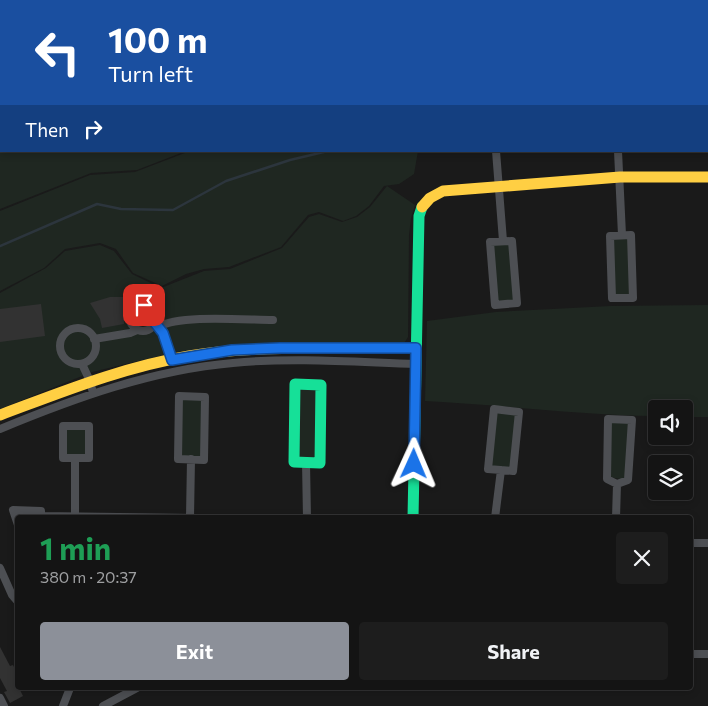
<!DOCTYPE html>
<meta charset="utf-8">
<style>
body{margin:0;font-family:Commissioner,sans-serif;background:#1d1d1d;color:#f1f3f6;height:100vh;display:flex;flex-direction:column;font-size:19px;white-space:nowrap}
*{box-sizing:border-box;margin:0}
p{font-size:16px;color:#9d9ea0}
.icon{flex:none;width:28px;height:28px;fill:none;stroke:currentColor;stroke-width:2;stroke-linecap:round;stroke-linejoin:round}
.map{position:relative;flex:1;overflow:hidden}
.panel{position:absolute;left:15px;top:515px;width:678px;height:175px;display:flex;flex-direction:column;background:#141414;border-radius:5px;box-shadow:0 2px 8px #0003,0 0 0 1px #333334}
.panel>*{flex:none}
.banner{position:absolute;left:0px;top:0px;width:709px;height:152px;box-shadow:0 2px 8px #0003,0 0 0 1px #333334;background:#1a4fa0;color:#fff;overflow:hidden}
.buttons{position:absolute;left:648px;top:400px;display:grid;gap:10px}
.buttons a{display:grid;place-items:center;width:45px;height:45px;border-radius:5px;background:#141414;box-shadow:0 2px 8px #0003,0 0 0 1px #333334;font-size:25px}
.pin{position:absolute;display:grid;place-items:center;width:42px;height:42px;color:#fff;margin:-21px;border-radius:10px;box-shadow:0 2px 8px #0006}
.me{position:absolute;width:55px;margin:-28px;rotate:1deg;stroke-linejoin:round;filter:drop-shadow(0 0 4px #0008)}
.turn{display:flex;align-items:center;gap:18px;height:105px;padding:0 25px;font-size:22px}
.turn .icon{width:65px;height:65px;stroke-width:2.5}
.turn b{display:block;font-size:35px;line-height:42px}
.then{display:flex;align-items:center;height:48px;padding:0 25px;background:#0003;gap:10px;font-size:19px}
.round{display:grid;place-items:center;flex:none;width:52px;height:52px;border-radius:5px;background:#1d1d1d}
.overview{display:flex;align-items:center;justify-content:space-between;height:85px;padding:0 25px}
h1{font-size:30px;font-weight:700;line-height:38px;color:#1e9e55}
.button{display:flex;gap:10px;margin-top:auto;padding:10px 25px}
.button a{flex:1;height:58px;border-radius:5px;background:#8c9099;color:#fff;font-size:20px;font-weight:700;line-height:58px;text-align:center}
.button a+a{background:#1d1d1d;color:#f1f3f6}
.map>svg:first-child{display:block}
.green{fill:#1f2721}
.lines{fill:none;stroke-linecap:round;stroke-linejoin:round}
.stream{stroke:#2c353d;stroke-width:2.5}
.building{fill:#323232}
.street{stroke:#4d4f53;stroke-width:8}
.fast{stroke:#16e098;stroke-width:11}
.slow{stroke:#ffcf43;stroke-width:11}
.route-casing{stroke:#114b97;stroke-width:12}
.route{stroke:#1a73e8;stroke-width:9}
</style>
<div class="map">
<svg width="708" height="706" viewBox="0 0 708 706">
<rect width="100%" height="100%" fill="#1a1a1a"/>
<path class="green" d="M0,0H241V1H1V151H186L137,170L91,173L0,209Z
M616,0H695L696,1H614Z
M190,151H418L414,174L399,184L384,186L369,206L356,216L343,221L319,212L308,215L281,247L229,267L204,269L186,274L162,286L133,273L116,249L100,243L65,249L44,268L0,291V211L90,175L135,172Z
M387,186L415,205L411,218L409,235L408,337L403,345L242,344L176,352L92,372L0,409V293L46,268L65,251L100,245L114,251L132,274L161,288L204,271L230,269L282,248L309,217L319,214L342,222L357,217L370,207Z
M629,236L631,296L613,297L611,237Z
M510,242L516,302L496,303L491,244Z
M708,305V417H684V409H656V416C579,415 502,405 425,401L427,321L496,312L611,306Z
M319,386L318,460H297L298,387Z
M181,399H201V456H182Z
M495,411L517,414L511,469L490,467Z
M610,422H631L626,480L609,477Z
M65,429H86V455H66Z"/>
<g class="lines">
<path class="stream" d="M628,1L629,0
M0,246L97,204L121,209L173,210L226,181L290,160L328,151"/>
</g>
<path class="building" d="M110,297H127L124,316V324L102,328L100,319L90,303Z
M41,304L45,336L0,342V309Z
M0,647L10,666L13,665L18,675V688H19L23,696L10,703L4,692L7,691L0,678Z"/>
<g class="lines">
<path class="street" d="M496,151L503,241
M618,151L622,235
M631,235L633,298H612L610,236Z
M512,241L517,303L495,305L490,242Z
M130 318a13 13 0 1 1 26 0a13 13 0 1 1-26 0Z
M155,323L163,333L172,359
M158,327C180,314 246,320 273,320
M60 346a18 18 0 1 1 36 0a18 18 0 1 1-36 0Z
M94,339L130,333L137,330
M82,364L90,381L93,393
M179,396L205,397L204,460L178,459Z
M494,409L519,412L513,471L488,469Z
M608,419L632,420L628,480L617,484L607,479Z
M63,426H89V458H63Z
M0,429C75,398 152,370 233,363C294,357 355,362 416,364
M75,458V516
M306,462L307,518
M41,516L196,518
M190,517L191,459
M495,518L501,470
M616,518L617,484
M18,525L13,510L41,511V518
M690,543H708
M0,568L12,595L18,602
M690,654H708
M0,698L4,706
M63,706L70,688
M103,706L137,688"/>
<path class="fast" d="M333,348H416
M295,384L321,385L320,463L294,462Z
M413,518L419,216L422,207"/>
<path class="slow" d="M422,207L430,198L443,191L620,177H708
M0,415C62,392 123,367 189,356C236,348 285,348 333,348"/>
</g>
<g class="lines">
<g class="route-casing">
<path id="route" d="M144,305C153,307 157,314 155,323L163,333L172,360L232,350L280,348H416L414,464"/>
</g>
<use href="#route" class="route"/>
</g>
</svg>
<div class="buttons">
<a><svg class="icon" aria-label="sound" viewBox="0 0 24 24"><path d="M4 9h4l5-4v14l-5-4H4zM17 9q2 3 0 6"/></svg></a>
<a><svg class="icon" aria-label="layers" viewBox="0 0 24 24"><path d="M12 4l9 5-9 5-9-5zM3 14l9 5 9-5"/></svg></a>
</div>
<div class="pin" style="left:144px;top:305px;background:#d93025"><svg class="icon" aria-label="arrive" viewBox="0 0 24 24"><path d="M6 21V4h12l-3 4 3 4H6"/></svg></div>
<svg class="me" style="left:414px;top:464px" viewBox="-20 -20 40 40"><path d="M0-17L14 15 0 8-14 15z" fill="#1a73e8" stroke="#fff" stroke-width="4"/></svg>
<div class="banner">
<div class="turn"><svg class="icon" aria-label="left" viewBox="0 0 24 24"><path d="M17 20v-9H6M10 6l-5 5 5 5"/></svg><div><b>100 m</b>Turn left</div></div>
<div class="then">Then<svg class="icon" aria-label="right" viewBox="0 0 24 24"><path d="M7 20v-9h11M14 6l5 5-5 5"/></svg></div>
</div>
<section class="panel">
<div class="overview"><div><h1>1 min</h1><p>380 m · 20:37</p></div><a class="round"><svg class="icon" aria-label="close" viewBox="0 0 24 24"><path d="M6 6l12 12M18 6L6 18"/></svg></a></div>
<div class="button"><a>Exit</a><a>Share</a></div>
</section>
</div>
